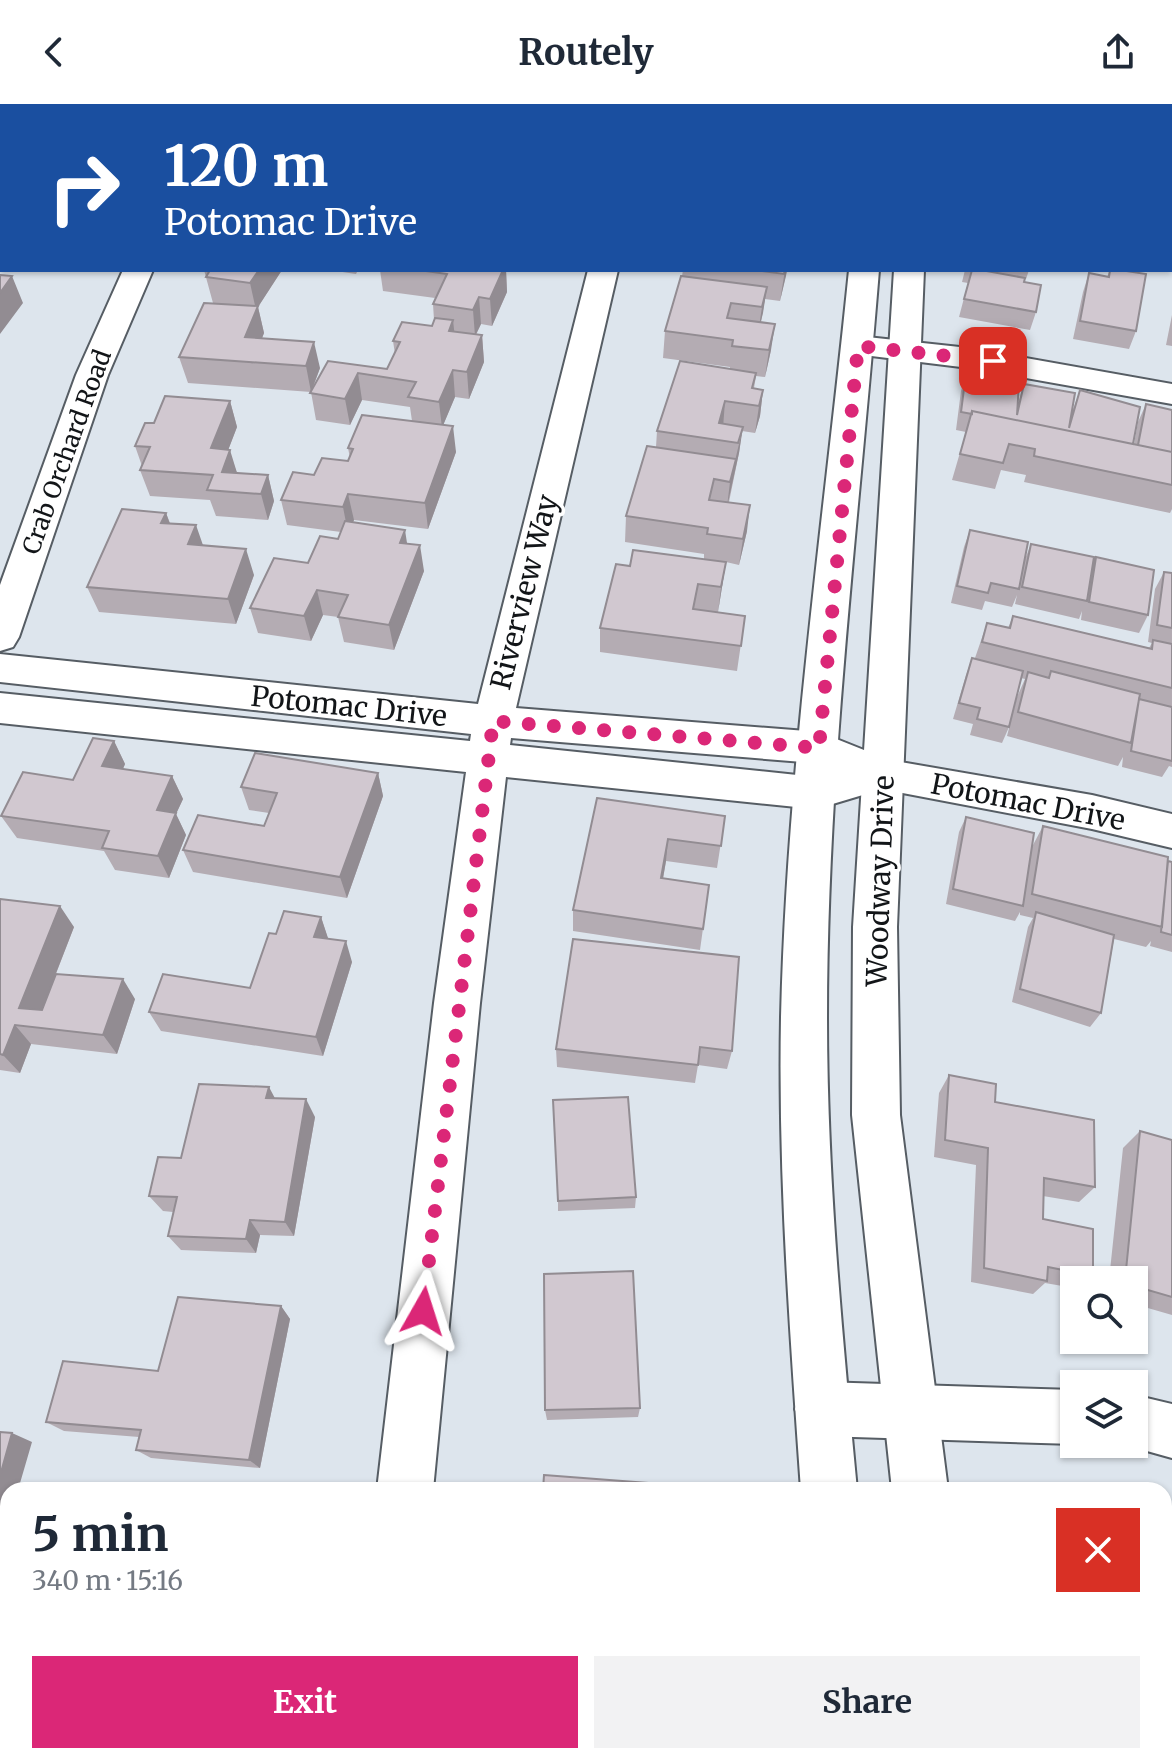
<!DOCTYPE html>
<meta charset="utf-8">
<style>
body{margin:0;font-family:Merriweather,serif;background:#f2f2f3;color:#1f2937;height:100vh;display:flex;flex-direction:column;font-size:30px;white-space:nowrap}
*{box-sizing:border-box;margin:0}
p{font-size:26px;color:#747a83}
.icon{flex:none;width:44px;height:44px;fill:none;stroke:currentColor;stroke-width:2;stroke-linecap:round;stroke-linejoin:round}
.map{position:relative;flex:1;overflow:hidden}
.panel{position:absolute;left:0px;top:1378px;width:1172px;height:282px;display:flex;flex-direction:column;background:#fff;border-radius:24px 24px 0 0;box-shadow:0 2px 6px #0004}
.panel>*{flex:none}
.banner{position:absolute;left:0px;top:0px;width:1172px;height:168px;box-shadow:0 2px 6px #0004;background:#1a4fa0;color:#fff;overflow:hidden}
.buttons{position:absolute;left:1060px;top:1162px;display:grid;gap:16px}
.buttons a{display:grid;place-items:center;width:88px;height:88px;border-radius:0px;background:#fff;box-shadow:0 2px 6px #0004;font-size:40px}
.pin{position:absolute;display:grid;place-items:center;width:68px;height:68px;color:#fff;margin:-34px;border-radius:16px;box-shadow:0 4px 12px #0006}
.me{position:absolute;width:88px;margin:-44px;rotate:6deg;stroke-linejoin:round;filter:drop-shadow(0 0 6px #0008)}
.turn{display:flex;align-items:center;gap:28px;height:168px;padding:0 32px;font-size:36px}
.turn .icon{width:104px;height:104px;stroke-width:2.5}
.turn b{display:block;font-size:56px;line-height:68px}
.round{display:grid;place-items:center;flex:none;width:84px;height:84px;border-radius:0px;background:#f2f2f3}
.headline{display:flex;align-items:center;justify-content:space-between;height:136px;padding:0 32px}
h1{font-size:48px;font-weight:700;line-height:60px}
.action{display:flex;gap:16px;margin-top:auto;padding:16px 32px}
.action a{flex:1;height:92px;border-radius:0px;background:#db2777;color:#fff;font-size:32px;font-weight:700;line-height:92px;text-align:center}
.action a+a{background:#f2f2f3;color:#1f2937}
header{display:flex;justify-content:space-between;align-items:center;height:104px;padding:0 32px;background:#fff;font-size:36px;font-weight:700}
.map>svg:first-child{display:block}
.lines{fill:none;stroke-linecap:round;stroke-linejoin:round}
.minor-casing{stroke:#565d64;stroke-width:4}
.major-casing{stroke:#565d64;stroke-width:4}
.minor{fill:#fff;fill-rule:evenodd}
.major{fill:#fff;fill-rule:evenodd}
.wall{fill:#b4acb3}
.shaded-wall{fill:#928c92}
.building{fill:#d1c8d0;stroke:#928c92;stroke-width:2}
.route{stroke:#db2777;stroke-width:14;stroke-dasharray:0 25.2}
.labels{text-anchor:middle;stroke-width:7;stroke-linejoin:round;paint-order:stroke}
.far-street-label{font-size:24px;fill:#121518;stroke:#fff}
.street-label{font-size:28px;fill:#121518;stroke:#fff}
</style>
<header><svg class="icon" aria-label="back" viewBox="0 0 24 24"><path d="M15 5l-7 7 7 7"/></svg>Routely<svg class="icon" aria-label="share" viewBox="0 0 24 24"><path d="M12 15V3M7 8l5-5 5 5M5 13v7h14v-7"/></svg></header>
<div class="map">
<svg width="1172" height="1659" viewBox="0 0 1172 1659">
<rect width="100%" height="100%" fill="#dde5ed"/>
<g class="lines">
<g class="minor-casing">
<path id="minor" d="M1159,0H1172V27L1170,2Z
M1170,44H1172V61H1170Z
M123,166H153L108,271L19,533L13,543L0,547V481L76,271Z
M588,166H618L516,604L819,628L889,656L1092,691L1172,710V744L1092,725L871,683L866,690L816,705L506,673L480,899L433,1386H377L434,899L466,668L0,619V589L470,637L471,630L0,578V550L478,600ZM511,634L815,659L834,668L816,673L510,641Z
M858,232L969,244L1172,280V300L969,264L847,249L842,242L847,235Z
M822,1278L1074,1286V1340L822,1332L803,1324L795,1305L803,1286Z
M1134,1291L1172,1300V1354L1122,1340H1134Z
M350,1652H412V1659H350Z"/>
</g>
<g class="major-casing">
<path id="major" d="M906,0H932V2H906Z
M1135,0H1172V10L1170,2Z
M849,166H879C859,415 827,664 827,914C827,1072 842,1229 857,1386H801C790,1229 778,1071 781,913C787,663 824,414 849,166Z
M894,166H924L897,823L900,1011L948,1386H892L852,1011L853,823Z
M819,1652H881L882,1659H820Z
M915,1652H977L978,1659H916Z"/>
</g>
<use href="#minor" class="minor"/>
<use href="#major" class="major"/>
</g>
<path class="wall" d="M54,0H89L87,2H56L57,1Z
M284,0H390V2H283Z
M444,0H497L495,2H444Z
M549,0H589L588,2H549Z
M726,0H835V2H725Z
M960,0H1048V2H960Z
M204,166H282L258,203L264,229L262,234L320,264L312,286L328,257L387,265L395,250L393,237L432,222L434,216L433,200L435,194L383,187L380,166H506L507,188L492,222L481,220L476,231H482L484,258L469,295L455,293L443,321L456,348L428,425L354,416L352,419L407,440L424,467L394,546L344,538L338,513L323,511L311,537L258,529L250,504L338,435L341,428L287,421L281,396L314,371L348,357L350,354L348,344L412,317L410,303L362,296L350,321L316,316L311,288L188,279L179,253L213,199Z
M329,166H358L356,170Z
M683,166H787L780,197L765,195L761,218L771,246L765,273L756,272L754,284L763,286L760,312L755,329L742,327L739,349L729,398L747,427L739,461L726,458L718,508L745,512L737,567L600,548V524L630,462L704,455V450L625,438L626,412L656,343L657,327L730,265V263L663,254L665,227L682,172Z
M965,166H1029L1026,175H1024V178L1036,208L1030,226L959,213L968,179L962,178Z
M1110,166L1136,227L1129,245L1073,235L1083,188L1089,169L1107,173Z
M1172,211V242L1166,241Z
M966,269L1018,299L1024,280L1072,308L1080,286L1134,340L1138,318L1146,300L1172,306V405L1170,409L1024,378L1026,371L1001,366L995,385L952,376L966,328L956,326L961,287Z
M230,297L237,323L228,346L237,369L268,371L274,397L268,416L216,412L210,396L150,392L140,366L142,362L135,342L154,319Z
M166,409L170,419L203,442L254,471L236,520L99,508L87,483Z
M970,426L1025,455L1031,440L1093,461L1096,453L1148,511L1139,529L1081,516L1082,507L1079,515L1015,500L1017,491L1012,503L985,497L982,506L951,499L964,443Z
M1164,468L1172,469V663L1169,662L1162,673L1122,663L1123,653L1118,662L1007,632L1017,593L1025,575L1021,574L1009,623L1002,639L970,631L973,620L953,615L966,571L972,554H975L987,519L1008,524L1013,512L1149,544L1152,539L1148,538L1155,485Z
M114,637L125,660L123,665L172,672L183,695L176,710L186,731L169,774L115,766L104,747L17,734L1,712L73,676Z
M378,669L383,692L347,794L193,768L183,746L264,722L269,709L249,706L241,683Z
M597,694L725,712L717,764L666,757L663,775L709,781L700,846L573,827V806Z
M966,713L1033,741L1043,722L1168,758H1172V848L1150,842L1151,837L1146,843L1114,835L1101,909L1090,923L1012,898L1028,823L1033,814L1020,811V808L1015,817L946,800L959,728Z
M0,795L74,823L42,906L135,895L117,950L31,940L20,969L0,966Z
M321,813L328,835L352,858L323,952L161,927L149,908L250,884L276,830Z
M739,853L732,947L727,965L698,961L695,979L557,963L556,945Z
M949,971L995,998L1095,1083L1079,1098L1043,1092V1115L1093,1172L1088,1176H1074V1184L1045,1179L1033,1190L971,1178L976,1061L934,1053L939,989Z
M275,994L315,1013L294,1132L260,1131L256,1149L181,1146L168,1132L173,1108L163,1107L149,1092L181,1054Z
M1140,1027L1172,1036V1211L1134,1200V1176H1109L1123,1044Z
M636,1093L635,1104L558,1107V1097Z
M281,1202L290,1215L260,1364L151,1354L136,1346L139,1333L64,1327L46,1318L158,1267Z
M640,1304L638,1313L547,1316L545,1306Z
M1164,1408L1172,1410V1616L1164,1614Z
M531,1652L554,1654L629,1653L529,1659V1655Z
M1112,1652H1164L1172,1659H1112Z"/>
<path class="shaded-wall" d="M376,0H390V2H376Z
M259,166H282L258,203L264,229L252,260L245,233L256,206L250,179Z
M503,166H506L507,188L492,222L490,195Z
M785,166H787L786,172L780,197Z
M12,172L23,199L0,230V189Z
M767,183L763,209L758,229L762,203Z
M479,193L481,220L475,232L473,206Z
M453,216L456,243L449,227Z
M775,220L771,246L765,273L769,246Z
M482,231L484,258L469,295L467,268Z
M314,238L320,264L311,288L306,262Z
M453,266L455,293L442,324L439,298Z
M358,269L362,296L350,321L345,295Z
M763,286L760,312L755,329L759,302Z
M230,297L237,323L219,370L211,344Z
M725,297L723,324L719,319Z
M453,322L456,348L428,425L425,399Z
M743,323L739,349L727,403L730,378Z
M230,346L238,372L222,368Z
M268,371L274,397L268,416L261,390Z
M348,390L354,416L348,429L343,403Z
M750,401L747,427L739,461L743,435Z
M166,409L175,434L161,419Z
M196,421L205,447L188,440Z
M405,426L409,452L400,439Z
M420,441L424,467L394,546L389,521Z
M246,445L254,471L236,520L228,495Z
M726,458L718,508L721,483Z
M317,486L323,511L311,537L304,512Z
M114,637L125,660L114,685L102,662Z
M378,669L383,692L347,794L340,773Z
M172,672L183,695L176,710L186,731L169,774L158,752L157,706Z
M668,735L666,757L659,796L661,774Z
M60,802L74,823L35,923L19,904Z
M321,813L328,834L322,853L314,833Z
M346,837L352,858L323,952L316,933Z
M123,875L135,895L117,950L103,931Z
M15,921L31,940L20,969L3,951Z
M269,983L278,1000L266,994Z
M306,995L315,1013L294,1132L285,1118Z
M250,1116L260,1131L256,1149L246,1135Z
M281,1202L290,1215L260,1364L249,1356Z
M12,1329L32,1338L18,1386H8V1405L0,1403V1372Z"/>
<path class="building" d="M284,0H351L365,2H283Z
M444,0H476L475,2H444Z
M726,0H789L788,2H725Z
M975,0H1048V2H992Z
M1075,0H1159V2H1075Z
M1170,53H1172V77L1170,88Z
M210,166H259L250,179L206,173Z
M419,166H503L490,195L479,193L473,206L433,200L447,170Z
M754,166H785L784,170Z
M972,166H981L1025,174L1024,178L1041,181L1036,208L964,195Z
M1110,166H1120L1146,170L1136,227L1080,217L1089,169L1109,173Z
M0,171L12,172L0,189Z
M681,172L767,183L762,203L731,199L727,214L775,220L769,246L732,242L733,236L665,227Z
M204,199L258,202L245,233L314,238L306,262L179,253Z
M435,214L453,216L449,227L482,231L467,268L453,266L439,298L408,293L416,278L358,269L345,295L310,289L328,257L387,265L400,238L393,237L402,218L432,222Z
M680,257L756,269L752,284L763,286L759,302L725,297L719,319L743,323L738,339L657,327Z
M966,269L1019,279L1017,311L1024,280L1075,289L1069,324L1080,286L1140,303L1133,340L972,307V310L961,308Z
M165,292L230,297L211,344L230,346L222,368L268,371L261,390L207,386L213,371L140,366L150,343L135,342L145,319H154Z
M1146,300L1172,306V348L1138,341Z
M972,307L1172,348V381L1034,352L1035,345L1009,340L1003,359L960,350Z
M362,311L453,322L425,399L348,390L343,403L281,396L293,368L314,371L322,354L348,357L353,345L348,344Z
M647,342L736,355L730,378L714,375L709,396L750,401L743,435L707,430L708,424L626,412Z
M122,405L166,409L161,419L196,421L188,440L246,445L228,495L87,483Z
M345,417L405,426L400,439L420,441L389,521L338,513L348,491L317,486L304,512L250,504L274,454L308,459L320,432L338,435Z
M970,426L1028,438L1019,485L991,479L988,489L957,482Z
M1031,440L1094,453L1087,497L1022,483Z
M633,446L726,458L721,483L698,480L693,505L745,512L741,542L600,524L616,460L630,462Z
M1096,453L1154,466L1148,511L1089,498Z
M1164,468L1172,469V524L1157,521Z
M1013,512L1152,545L1153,536L1172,540V584L982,538L987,519L1010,524Z
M972,554L1023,567L1009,623L977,615L980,604L959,599Z
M1051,567L1140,590L1131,639L1018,608L1028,568L1049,574Z
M1139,595L1172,603V657L1131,647Z
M93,634L114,637L102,662L172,672L157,706L176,709L158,752L102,744L109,727L1,712L23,668L73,676Z
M255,649L378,669L340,773L183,746L198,711L264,722L277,689L241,683Z
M597,694L725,712L721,742L668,735L661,774L709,781L703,825L573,806Z
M966,713L1034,729L1023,802L953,785Z
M1043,722L1168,753L1162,823L1032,790Z
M1168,757L1172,758V831L1161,828Z
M0,795L60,802L19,904L42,906L56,870L123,875L103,931L15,921L3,951L0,950Z
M284,807L321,813L314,833L346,837L316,933L149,908L163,870L250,884L269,829L276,830Z
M1036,808L1114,831L1101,909L1020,885Z
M573,835L739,853L732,947L700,943L698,961L556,945Z
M949,971L996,980L995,998L1094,1016L1095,1083L1044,1074L1043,1115L1093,1125V1172L1048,1163L1047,1177L984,1164L988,1044L945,1036Z
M199,980L269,983L266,994L306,995L285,1118L250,1116L246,1135L168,1132L177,1093L149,1092L158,1053L181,1054Z
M628,993L636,1093L558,1097L553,996Z
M1140,1027L1172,1036V1193L1134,1182V1176H1125Z
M633,1167L640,1304L545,1306L544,1170Z
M178,1193L281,1202L249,1356L136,1346L141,1326L46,1318L63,1257L158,1267Z
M0,1328L12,1329L0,1372Z
M544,1371L740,1386H543Z
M1164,1408L1172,1410V1610L1164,1607Z
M1164,1625L1172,1627V1659H1133V1652H1164Z
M554,1652H689V1658L629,1653V1659H529V1655L554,1657Z"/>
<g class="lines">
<path class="route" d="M423,1207L493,617L819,644L858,242L993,257"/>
</g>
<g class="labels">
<g class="far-street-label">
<text transform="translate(67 348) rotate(-70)" y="8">Crab Orchard Road</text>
</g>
<g class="street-label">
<text transform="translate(524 488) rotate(-76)" y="10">Riverview Way</text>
<text transform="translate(349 602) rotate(6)" y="10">Potomac Drive</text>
<text transform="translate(1028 698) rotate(11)" y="10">Potomac Drive</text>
<text transform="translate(880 777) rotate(-88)" y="10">Woodway Drive</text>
</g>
</g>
</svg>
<div class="buttons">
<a><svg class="icon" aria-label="search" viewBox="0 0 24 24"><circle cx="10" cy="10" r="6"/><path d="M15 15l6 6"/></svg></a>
<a><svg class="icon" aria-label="layers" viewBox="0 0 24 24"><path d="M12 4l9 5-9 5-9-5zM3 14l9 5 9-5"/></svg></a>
</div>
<div class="pin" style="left:993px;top:257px;background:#d93025"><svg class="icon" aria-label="arrive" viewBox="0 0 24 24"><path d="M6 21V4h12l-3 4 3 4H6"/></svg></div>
<svg class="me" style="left:423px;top:1207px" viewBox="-20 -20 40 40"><path d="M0-17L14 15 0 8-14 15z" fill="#db2777" stroke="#fff" stroke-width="4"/></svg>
<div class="banner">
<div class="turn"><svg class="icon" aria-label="right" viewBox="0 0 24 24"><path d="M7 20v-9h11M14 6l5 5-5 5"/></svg><div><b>120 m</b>Potomac Drive</div></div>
</div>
<section class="panel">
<div class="headline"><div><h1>5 min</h1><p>340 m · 15:16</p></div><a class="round" style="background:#d93025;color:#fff"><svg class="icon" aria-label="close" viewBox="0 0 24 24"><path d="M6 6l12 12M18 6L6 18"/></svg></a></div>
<div class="action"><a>Exit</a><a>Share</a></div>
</section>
</div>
